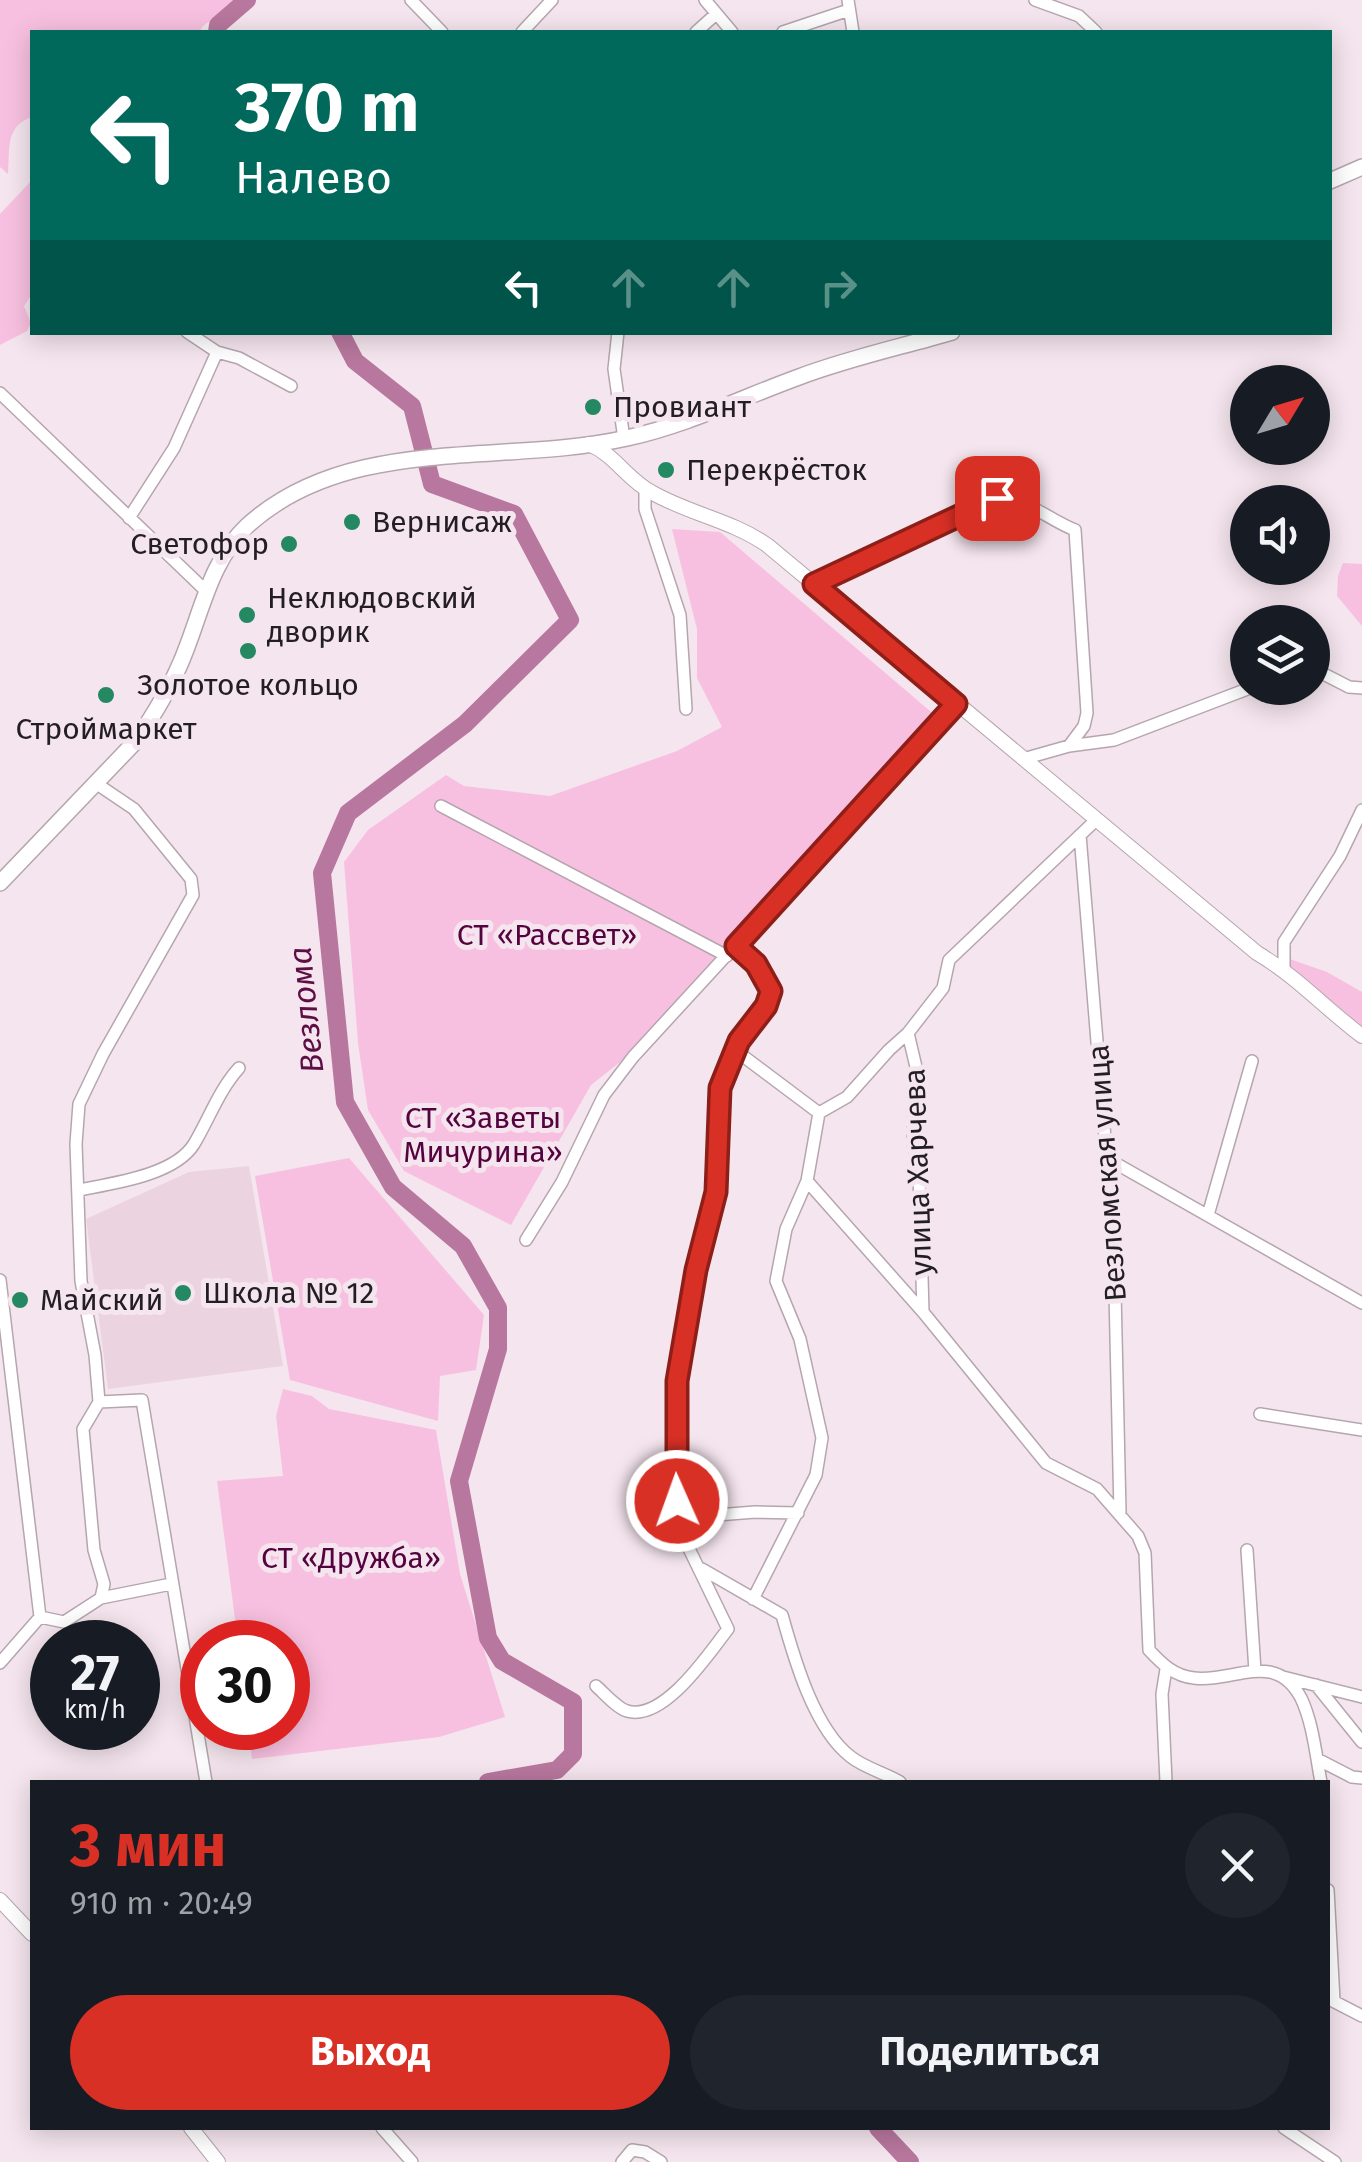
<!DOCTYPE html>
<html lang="ru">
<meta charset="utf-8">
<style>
body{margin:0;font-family:"Fira Sans",sans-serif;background:#20242c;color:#f1f3f6;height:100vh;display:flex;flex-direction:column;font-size:38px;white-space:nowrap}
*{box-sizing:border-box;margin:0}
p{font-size:32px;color:#9ea1a6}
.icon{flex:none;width:55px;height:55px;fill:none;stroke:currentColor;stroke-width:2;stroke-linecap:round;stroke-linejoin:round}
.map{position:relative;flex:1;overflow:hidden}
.panel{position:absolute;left:30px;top:1780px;width:1300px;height:350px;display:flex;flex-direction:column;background:#171b24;border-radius:0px;box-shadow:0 5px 25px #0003}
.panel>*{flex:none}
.hud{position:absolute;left:30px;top:30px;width:1302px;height:305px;border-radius:0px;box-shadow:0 5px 25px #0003;background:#00695c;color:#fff;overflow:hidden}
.needle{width:65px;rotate:52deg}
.buttons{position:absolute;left:1230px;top:365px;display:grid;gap:20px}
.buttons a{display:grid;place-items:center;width:100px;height:100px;border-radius:50%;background:#171b24;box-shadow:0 5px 25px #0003;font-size:50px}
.speed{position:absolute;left:30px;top:1620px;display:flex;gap:20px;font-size:50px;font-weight:700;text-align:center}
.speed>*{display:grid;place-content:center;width:130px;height:130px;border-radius:50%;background:#171b24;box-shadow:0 5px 25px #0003;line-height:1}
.speed small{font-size:25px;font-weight:400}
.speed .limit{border:15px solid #d22;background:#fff;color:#111}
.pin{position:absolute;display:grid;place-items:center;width:85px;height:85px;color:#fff;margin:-42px;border-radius:20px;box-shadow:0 5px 15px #0006}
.me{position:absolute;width:110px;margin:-55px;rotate:358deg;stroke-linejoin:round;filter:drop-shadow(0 0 8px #0008)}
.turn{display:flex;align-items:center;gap:35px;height:210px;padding:0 40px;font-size:45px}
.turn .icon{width:130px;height:130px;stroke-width:2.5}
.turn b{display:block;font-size:70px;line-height:85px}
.lanes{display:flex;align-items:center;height:95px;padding:0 40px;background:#0003;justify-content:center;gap:50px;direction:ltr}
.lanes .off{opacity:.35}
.round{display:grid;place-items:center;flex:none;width:105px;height:105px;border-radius:52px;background:#20242c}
.head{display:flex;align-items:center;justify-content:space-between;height:170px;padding:0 40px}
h1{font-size:60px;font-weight:700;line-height:75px;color:#d93025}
.action{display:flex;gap:20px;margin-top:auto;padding:20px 40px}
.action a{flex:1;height:115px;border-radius:60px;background:#d93025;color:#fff;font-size:40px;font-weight:700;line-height:115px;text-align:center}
.action a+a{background:#20242c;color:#f1f3f6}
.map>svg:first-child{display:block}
.built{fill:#ebd4e0}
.green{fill:#f8c0e0}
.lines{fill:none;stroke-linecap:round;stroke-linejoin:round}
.river{stroke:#b8779e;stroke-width:18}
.minor-casing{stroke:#b5a6ae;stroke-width:14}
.tertiary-casing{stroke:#b5a6ae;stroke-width:16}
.secondary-casing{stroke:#b5a6ae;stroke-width:18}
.minor{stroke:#fff;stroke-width:11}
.tertiary{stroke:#fff;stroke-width:14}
.secondary{stroke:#fff;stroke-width:15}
.route-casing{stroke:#8d1f18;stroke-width:25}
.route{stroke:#d93025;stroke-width:18}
.poi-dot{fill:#248863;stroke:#f5e5ee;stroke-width:4}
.labels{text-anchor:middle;stroke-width:10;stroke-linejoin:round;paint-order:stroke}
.poi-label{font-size:30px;fill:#231e21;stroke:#f5e5ee;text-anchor:start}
.park-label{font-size:30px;fill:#55033e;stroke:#f5e5ee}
.street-label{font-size:30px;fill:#231e21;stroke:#f5e5ee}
.water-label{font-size:32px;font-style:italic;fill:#5d0e45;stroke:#f5e5ee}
</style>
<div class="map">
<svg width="1362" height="2162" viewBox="0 0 1362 2162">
<rect width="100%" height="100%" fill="#f5e5ee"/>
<path class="built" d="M249,1166L283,1366L108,1389L86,1219L189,1172Z"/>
<path class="green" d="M0,0H236L202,27L200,32H32V117C5,126 10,149 8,174L0,167Z
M32,180V294L24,306L31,323L27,331L0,345V214Z
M672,529L720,532L937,717L624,1059L591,1085L511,1225L404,1171L368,1110L358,1043L344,862L368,830L446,775L464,786L550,796L677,751L722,727L697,678V629Z
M1343,563L1362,564V626L1337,596L1338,576Z
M1287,958L1327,972L1362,992V1028L1284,969Z
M349,1158L484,1315L476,1370L440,1376L438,1421L290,1380L255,1176Z
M283,1389L312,1396L329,1409L436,1430L460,1574L505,1717L439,1737L252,1759L248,1728H288V1642H238L217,1481L283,1476L276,1416Z"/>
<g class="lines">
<path class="river" d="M217,32L218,25L247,0
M340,332L355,361L412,406L432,484L514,514L570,620L465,724L348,813L322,873L345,1102L393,1187L463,1246L498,1308V1349L459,1481L488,1638L502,1661L573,1702V1754L557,1770L488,1782
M878,2128L910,2162"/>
<g class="minor-casing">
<path id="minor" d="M411,0L442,32
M705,0L732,32
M848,0L853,32
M1035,0L1079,16L1096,32
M522,32L552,0
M696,32L716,14
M783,32L849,10
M187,332L217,352L239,358L291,386
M618,332L614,369L624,439
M0,393L207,592
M645,489V509L680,615L686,709
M129,518L174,448L217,352
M814,585L997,498C1025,497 1049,520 1075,530L1087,713L1084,726L1069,746
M1312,668L1349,687L1362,688
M1023,759L1069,746L1114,740L1250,688
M97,784L134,809L191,879L193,895L103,1054L79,1104L76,1144L81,1281L95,1355L99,1402
M441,806L727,956
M1080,835L1114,1248L1120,1512
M1284,969V942L1340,856L1362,810
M908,1033L916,1067L913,1142L919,1174L923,1312
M735,1050L819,1113L847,1097L889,1050L908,1033L943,988L949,960L1096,820
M1108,1159L1362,1303
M807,1181L923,1312L1046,1463L1097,1489L1138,1536L1145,1553L1149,1650C1162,1664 1174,1676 1194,1678C1234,1683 1275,1649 1301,1698C1313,1723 1316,1756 1321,1782
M79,1190C114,1183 175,1175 194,1144C209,1119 219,1090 239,1068
M1208,1215L1252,1061
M526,1240L562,1182L604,1095L633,1057L957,704
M0,1280L40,1617L0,1663
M99,1402L142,1400L206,1782
M99,1402L83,1429L94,1550L104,1584L101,1598
M1260,1414L1362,1430
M679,1518L755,1512L798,1513
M1247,1550L1255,1671
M702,1569L782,1615C794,1658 814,1729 851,1757C865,1768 885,1773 900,1782
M753,1599L816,1475L822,1438L800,1339L776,1281L786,1229L807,1181L819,1113
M40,1617L64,1622L101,1598L171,1584
M1283,1677L1362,1697
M1316,1685L1362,1742
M596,1686C605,1694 617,1708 627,1711C664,1722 709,1653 728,1629L680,1530L675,1452L677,1381L695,1271L716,1193L720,1087L729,1060L766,1006L771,991L756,964L736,947
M1317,1759L1352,1777L1362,1778
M1166,1782L1162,1694L1166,1669
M1328,1890L1334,2001
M1331,2000L1362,2016
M382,2128L412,2162
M1284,2128L1335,2162
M622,2162L632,2150L645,2152L661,2162"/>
</g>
<g class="tertiary-casing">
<path id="tertiary" d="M589,444C615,455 627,479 651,492C689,514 731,520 767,545L1257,953C1296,976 1326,1009 1362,1036
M0,1900L32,1934
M191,2128L218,2162"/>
</g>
<g class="secondary-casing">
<path id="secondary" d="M1330,181L1362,167
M0,883L136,741C153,716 169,690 181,662C201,616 209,562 247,526C349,433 503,466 627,438C687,425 741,398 799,377C849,358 901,347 952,332"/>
</g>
<use href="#minor" class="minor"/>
<use href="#tertiary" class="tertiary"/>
<use href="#secondary" class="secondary"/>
</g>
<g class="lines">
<g class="route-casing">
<path id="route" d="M677,1501V1381L696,1270L716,1192L720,1088L739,1041L766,1006L771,991L756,964L736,946L956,704L814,584L997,498"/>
</g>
<use href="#route" class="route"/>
</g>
<g class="poi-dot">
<circle cx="593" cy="407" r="10"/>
<circle cx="666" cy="470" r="10"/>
<circle cx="352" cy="522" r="10"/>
<circle cx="289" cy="544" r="10"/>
<circle cx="247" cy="615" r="10"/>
<circle cx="248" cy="651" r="10"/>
<circle cx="106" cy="695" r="10"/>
<circle cx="183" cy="1293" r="10"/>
<circle cx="20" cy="1300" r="10"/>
</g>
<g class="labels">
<g class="poi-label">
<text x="613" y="417">Провиант</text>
<text x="686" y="480">Перекрёсток</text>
<text x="372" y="532">Вернисаж</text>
<text x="269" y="554" text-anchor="end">Светофор</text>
<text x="267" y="608">Неклюдовский<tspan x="267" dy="34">дворик</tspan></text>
<text x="248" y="695" text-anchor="middle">Золотое кольцо</text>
<text x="106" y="739" text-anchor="middle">Строймаркет</text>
<text x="203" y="1303">Школа № 12</text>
<text x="40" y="1310">Майский</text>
</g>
<g class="park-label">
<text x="547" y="945">СТ «Рассвет»</text>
<text x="483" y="1128">СТ «Заветы<tspan x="483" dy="34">Мичурина»</tspan></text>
<text x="351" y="1568">СТ «Дружба»</text>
</g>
<g class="street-label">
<text transform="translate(918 1172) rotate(-92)" y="10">улица Харчева</text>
<text transform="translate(1107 1173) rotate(-94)" y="10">Везломская улица</text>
</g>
<g class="water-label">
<text transform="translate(306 1010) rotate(-96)" y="11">Везлома</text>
</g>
</g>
</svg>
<div class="buttons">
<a><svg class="needle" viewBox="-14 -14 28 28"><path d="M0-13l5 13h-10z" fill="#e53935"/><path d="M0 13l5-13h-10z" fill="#9ea1a6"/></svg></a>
<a><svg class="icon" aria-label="sound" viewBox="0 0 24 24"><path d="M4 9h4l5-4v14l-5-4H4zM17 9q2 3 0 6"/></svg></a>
<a><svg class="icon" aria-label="layers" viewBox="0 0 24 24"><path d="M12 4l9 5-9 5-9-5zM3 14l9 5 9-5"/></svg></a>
</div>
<div class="speed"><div>27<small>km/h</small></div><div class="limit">30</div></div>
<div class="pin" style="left:997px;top:498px;background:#d93025"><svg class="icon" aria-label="arrive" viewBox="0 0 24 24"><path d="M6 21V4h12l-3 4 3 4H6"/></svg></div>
<svg class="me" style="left:677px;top:1501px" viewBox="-20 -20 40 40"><circle r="17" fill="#d93025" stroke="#fff" stroke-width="3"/><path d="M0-11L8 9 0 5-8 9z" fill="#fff"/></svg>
<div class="hud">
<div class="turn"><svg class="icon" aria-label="left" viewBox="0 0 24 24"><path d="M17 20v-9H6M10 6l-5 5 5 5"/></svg><div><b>370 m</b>Налево</div></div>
<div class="lanes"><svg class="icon" aria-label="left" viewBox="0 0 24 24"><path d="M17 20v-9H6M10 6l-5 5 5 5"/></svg><svg class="icon off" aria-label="ahead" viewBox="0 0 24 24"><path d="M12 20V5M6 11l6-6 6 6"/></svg><svg class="icon off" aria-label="ahead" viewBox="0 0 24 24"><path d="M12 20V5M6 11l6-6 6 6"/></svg><svg class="icon off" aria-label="right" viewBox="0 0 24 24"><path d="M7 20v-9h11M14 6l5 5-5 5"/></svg></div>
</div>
<section class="panel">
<div class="head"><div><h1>3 мин</h1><p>910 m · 20:49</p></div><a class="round"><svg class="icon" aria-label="close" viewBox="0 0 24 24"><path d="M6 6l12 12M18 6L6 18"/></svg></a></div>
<div class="action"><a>Выход</a><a>Поделиться</a></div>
</section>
</div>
